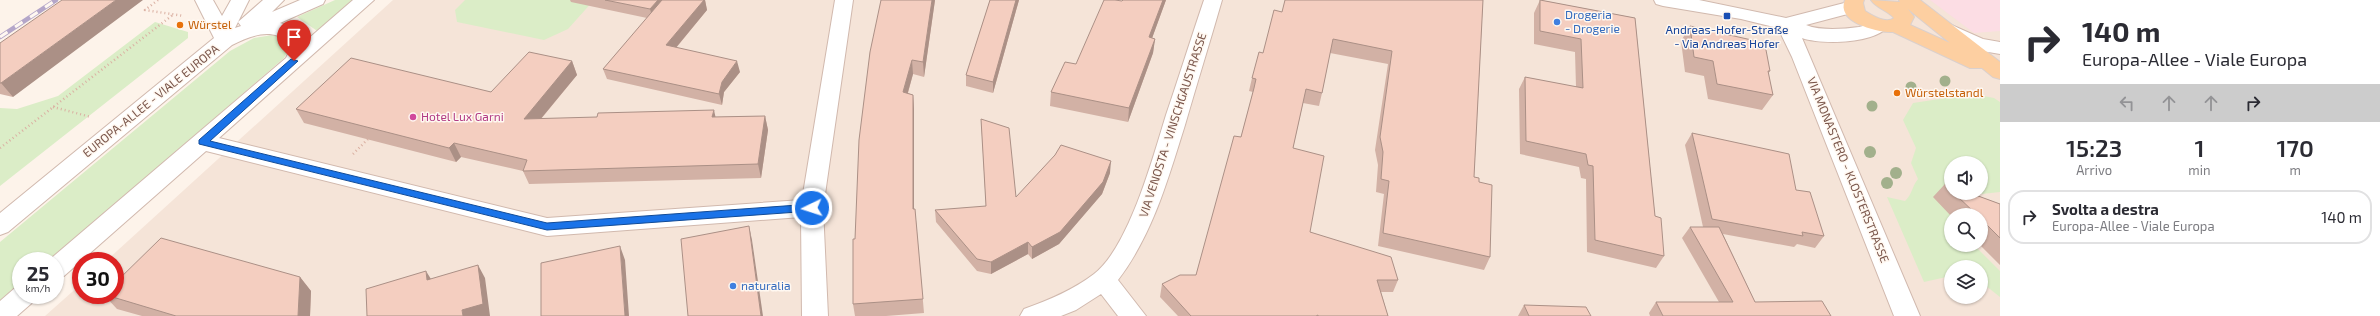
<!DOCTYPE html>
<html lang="it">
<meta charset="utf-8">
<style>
body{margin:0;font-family:"Exo 2",sans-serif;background:#f2f2f3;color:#2b2b33;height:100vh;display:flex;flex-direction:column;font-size:15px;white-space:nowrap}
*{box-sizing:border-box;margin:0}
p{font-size:13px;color:#7c7c81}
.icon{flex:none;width:22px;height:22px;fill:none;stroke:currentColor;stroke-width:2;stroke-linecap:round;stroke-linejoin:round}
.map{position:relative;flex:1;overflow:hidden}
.drawer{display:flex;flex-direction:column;background:#fff;width:380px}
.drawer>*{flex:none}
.guide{background:#fff;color:#2b2b33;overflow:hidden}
.buttons{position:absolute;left:1944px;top:156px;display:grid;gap:8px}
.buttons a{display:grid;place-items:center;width:44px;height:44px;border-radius:50%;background:#fff;box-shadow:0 1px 3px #0004;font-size:20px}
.speed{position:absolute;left:12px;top:252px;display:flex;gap:8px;font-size:20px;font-weight:700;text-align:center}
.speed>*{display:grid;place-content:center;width:52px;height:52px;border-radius:50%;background:#fff;box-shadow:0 1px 3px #0004;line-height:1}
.speed small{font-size:10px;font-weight:400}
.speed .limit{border:6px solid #d22;background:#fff;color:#111}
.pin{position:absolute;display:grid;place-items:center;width:34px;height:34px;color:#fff;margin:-41px -17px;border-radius:50% 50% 50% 0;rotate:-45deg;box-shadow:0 0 4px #0007}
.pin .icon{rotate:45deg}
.me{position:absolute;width:44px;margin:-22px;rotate:266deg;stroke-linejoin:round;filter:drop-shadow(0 0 3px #0008)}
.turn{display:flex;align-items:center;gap:14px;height:84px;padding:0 16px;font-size:18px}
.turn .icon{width:52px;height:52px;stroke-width:2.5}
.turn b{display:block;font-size:28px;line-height:34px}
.lanes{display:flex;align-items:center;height:38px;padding:0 16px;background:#0003;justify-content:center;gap:20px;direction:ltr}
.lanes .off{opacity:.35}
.eta{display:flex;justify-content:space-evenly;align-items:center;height:68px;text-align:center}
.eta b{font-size:24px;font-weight:600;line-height:28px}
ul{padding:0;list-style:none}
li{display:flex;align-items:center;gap:12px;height:54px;margin:0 8px 6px;padding:0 8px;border:2px solid #e1e1e2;border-radius:16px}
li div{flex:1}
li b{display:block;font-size:15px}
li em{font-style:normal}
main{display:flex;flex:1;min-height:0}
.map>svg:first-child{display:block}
.residential{fill:#f5e4d8;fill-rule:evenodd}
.medical{fill:#fcdde4}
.green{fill:#dbedc7;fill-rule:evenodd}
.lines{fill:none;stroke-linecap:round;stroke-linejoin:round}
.minor-casing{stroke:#d1b9ae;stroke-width:2}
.major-casing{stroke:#dad0cd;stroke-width:2}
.path{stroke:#dab0a2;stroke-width:2.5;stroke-dasharray:1 3;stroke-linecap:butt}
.minor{fill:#fff;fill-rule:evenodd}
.major{fill:#fdcfa1;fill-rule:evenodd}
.rail-casing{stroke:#b4a6c9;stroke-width:4.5}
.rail{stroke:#fff8f1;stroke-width:3;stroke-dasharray:9;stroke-linecap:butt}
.tree{fill:#a2b08c}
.wall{fill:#d2b1a5}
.shaded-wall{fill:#ab9086}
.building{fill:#f4cec0;stroke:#ab9086}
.route{fill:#1a73e8;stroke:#114b97}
.transit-dot{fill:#1a4fb4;stroke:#fff8f1;stroke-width:1.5}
.shop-dot{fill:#3f7fe0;stroke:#fff8f1;stroke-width:1.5}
.food-dot{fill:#e8710a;stroke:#fff8f1;stroke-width:1.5}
.hotel-dot{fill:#d1479c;stroke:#fff8f1;stroke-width:1.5}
.labels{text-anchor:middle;stroke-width:3;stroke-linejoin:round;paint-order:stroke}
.shop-label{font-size:12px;fill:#366cbe;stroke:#fff8f1;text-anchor:start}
.food-label{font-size:12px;fill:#c56008;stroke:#fff8f1;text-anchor:start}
.transit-label{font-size:12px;fill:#164399;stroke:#fff8f1}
.street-label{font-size:12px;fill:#7a564b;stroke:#fff8f1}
.hotel-label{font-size:12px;fill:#b23c85;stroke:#fff8f1;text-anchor:start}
</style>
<main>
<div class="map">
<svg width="2000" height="316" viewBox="0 0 2000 316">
<rect width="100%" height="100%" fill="#fdf3ea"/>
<path class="residential" d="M393,0H2000V316H45L81,284V295H115V261H106ZM1951,163H1981V193H1951ZM1951,215H1981V245H1951ZM1951,267H1981V297H1951Z"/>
<path class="medical" d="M1930,0H2000V31L1974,33Z"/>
<path class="green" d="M335,0H363L323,35L297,17Z
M465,0H594L568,29L544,40L457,22L455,10Z
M155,22L188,32V38L0,186V108L17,109L58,96Z
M273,35L282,36L287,40L289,48L284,58L49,261H21V285L0,303V242L230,51L254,38Z
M1972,94L1994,98L2000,102V192L1955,197L1951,215V245H1974L2000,271V297L1981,282V267H1951V276L1924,282L1887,197L1905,201C1912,195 1912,186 1918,179L1911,163L1916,148L1903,120L1913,103ZM1951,163H1981V193H1951Z"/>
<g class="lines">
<g class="minor-casing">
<path id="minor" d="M195,0H213L222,16L231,0H249L235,28L241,26L238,22L263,0H284L272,12L300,0H325L323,4L280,23L299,29L308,39L353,0H374L219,138L547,218L802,200L835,0H853L823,208L828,316H802L801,217L547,236L206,151L64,276L55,279V261H48L286,58L290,50L289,42C271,27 250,36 232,45L8,232L0,235V213L214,38Z
M1204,0H1222C1210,42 1197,83 1185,125C1168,179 1153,234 1118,280L1146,316H1118L1101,294L1076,310L1061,316H1020L1024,309C1049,300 1073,290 1094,274C1129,247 1153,157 1166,115C1179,77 1191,38 1204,0Z
M1654,0H1699L1786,18L1852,1L1859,3L1862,7L1859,11L1806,25C1821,31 1843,29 1859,27C1870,25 1874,17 1886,21L1889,25C1877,44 1821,45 1802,38L1920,316H1894L1792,57L1778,28L1741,19L1663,6L1656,4Z
M1947,23L1983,39L2000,42V54L1971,49L1940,33L1937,29L1940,25Z
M21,286V295H36L33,302L17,316H0V301L15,288Z"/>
</g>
<g class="major-casing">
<path id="major" d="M1845,0H1864L1863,3L1865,11C1873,16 1886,24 1894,18C1887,10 1876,8 1871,0L1900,2L1899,0H1920L2000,62V79L1993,77L1982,68H1970L1893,32C1878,33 1835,22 1845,0ZM1908,9L1950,43L1910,25L1914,17Z"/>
</g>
<path class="path" d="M158,0L145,10L184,16
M53,107L91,117
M0,148L174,14
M353,154L368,139"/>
<use href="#minor" class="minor"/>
<use href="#major" class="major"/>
<g class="rail-casing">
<path id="rail" d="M0,37L56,0"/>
</g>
<use href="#rail" class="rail"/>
</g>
<g class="tree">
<circle cx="1945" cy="81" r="5.5"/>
<circle cx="1911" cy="87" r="5.5"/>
<circle cx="1872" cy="106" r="5.5"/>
<circle cx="1870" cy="152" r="6"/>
<circle cx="1896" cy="173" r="6"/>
<circle cx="1887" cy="183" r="6"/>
</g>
<path class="wall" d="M570,0H705L707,10L676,48L740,72L724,92L722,105L607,79L603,69L647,18L571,2Z
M935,0L924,77L913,74L908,93L913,95L914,110V209H915L924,313L886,316H855L853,304L855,239L870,52Z
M990,0H1019L993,93L966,86V75Z
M1123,0H1166L1152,38L1155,39L1153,53L1128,122L1050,106L1051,92L1076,64Z
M1483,0L1474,177L1479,182L1490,257L1484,270L1378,246L1384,194L1376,192L1378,165L1375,150L1388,64L1330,53L1322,93L1319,106L1303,103L1293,148L1310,232L1398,280L1393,292H1381L1388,316H1178L1160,297L1162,284L1196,275L1241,137L1253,92L1249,91L1252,78L1282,12Z
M1540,0L1635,18L1655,216L1664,256L1656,268L1587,252L1586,179L1581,178L1579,167L1520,154L1519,89L1525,77L1576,87L1575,52L1534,44V13Z
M1690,26L1770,71L1768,74L1773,95L1762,110L1708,99L1704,76L1685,72L1681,41Z
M0,43L13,97L0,94Z
M572,61L577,75L541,119L716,117L765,116L768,130L761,178L529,184L523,171L461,157L456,162L304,123L296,109L491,92Z
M981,119L1016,197L1110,173L1102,194L1059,244L1032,259L1028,254L991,274L977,271L936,222L935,210L986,207Z
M1692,133L1796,190L1824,236L1815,248L1797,244L1794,247L1723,234L1755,302L1831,316H1650L1649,313L1656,302H1719L1682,238L1690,227H1703L1685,145Z
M1945,184L1951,186V193H1970L2000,204V265L1980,245H1981V215H1951V216L1933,197Z
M300,277L311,291L310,316H142L117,309L104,295H115Z
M1524,305L1591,316H1518Z"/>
<path class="shaded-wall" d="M116,0H143L13,97L1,83Z
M658,0H668L653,19L650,9Z
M704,0H705L707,10L669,56L666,45Z
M932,0H935L924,77L923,62Z
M1016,0H1019L993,93V82Z
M1163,0H1166L1147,52L1149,37Z
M1155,39L1153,53L1128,122L1129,108Z
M912,60L913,74L904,106L903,92Z
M572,61L577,75L529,133L524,119Z
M737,61L740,72L724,92L722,105L719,94L722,82Z
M913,95L914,110V223L913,209Z
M714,110L717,124L712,117Z
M765,116L768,130L761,178L758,164Z
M454,143L461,157L456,162L449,148Z
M1111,161L1110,173L1102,194L1059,244L1032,259V247Z
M749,226L752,240L763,316H761Z
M1028,242V254L991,274V262Z
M620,246L625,260L629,316H625Z
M478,265L485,278L490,316H463L462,310Z
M426,271L434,284L427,280Z
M300,277L311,291L310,316H298Z"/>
<path class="building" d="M62,0H116L1,83H0V43Z
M605,0H658L650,9Z
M662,0H704L666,45L737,61L722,82L719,94L603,69Z
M881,0H932L923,62L912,60L903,92L913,95V209H915L923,299L853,304V239H855L859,140L870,52Z
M990,0H1016L993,82L966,75Z
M1104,0H1115L1122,1L1123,0H1163L1149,37L1155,39L1129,108L1051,92L1065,62L1076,64Z
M1285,0H1483L1474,177L1479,178V182L1492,185L1490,257L1383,233L1389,181L1381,179L1383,152L1380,137L1392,51L1333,39L1322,93L1306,89L1293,148L1324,156L1310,232L1391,257L1398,280H1377L1388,316H1318V315L1316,316H1191L1162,284L1180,275H1196L1234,136L1241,137L1254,88L1256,79L1252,78L1259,52L1263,53L1274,10L1282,12Z
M1540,0L1635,18L1655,216L1661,218L1664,256L1595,240L1593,166L1588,165L1586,154L1526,141L1525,77L1583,88L1581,39L1540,31Z
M1690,26L1756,41L1766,50L1770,71H1768L1773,95L1717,84L1713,61L1694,57Z
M529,52L572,61L524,119L597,117L598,113L714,110L712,117L765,116L758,164L523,171L527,160L454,143L449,148L296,109L351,58L491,92Z
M981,119L1009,128L1016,197L1055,155L1061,145L1111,161L1103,182L1060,232L1032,247L1028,242L991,262L977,259L935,210L986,206Z
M1692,133L1789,154L1796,190L1810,192L1824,236L1802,232L1803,236L1712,219Z
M1945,184L1951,186V190Z
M1954,193H1970L2000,204V238L1981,219V215H1977Z
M749,226L761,316H688L681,239Z
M1690,227H1719L1755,302L1822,301L1831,316H1663L1656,302H1733Z
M161,238L300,277L298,316H176L106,295H115V283Z
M620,246L625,316H541V263Z
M478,265L483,304L462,310L463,316H367L366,289L426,271L427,280Z
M1524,305L1586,307L1591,316H1529Z"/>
<path class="route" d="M291,59L298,61L210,141L547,223L812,204L817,208L812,211L547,230L199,144V140Z"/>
<rect class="transit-dot" x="1723" y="12" width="8" height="8" rx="2"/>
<g class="shop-dot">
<circle cx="1557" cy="22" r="4"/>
<circle cx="733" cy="286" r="4"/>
</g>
<g class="food-dot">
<circle cx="180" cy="25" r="4"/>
<circle cx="1897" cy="93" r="4"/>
</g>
<circle class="hotel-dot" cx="413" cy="117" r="4"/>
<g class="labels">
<g class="shop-label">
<text x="1565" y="19">Drogeria<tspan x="1565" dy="14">- Drogerie</tspan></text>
<text x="741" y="290">naturalia</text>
</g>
<g class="food-label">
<text x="188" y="29">Würstel</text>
<text x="1905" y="97">Würstelstandl</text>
</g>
<g class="transit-label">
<text x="1727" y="34">Andreas-Hofer-Straße<tspan x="1727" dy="14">- Via Andreas Hofer</tspan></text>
</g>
<g class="street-label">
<text transform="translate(151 101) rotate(-39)" y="4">EUROPA-ALLEE - VIALE EUROPA</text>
<text transform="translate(1173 125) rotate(-72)" y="4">VIA VENOSTA - VINSCHGAUSTRASSE</text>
<text transform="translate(1848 170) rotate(68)" y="4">VIA MONASTERO - KLOSTERSTRASSE</text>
</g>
<g class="hotel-label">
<text x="421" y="121">Hotel Lux Garni</text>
</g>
</g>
</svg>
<div class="buttons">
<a><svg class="icon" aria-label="sound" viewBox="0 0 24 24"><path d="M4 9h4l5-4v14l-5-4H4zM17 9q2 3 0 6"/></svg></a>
<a><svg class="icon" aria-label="search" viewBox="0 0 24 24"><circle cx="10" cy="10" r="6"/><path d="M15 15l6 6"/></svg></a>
<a><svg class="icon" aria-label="layers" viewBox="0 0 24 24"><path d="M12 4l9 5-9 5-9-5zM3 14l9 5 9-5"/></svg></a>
</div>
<div class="speed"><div>25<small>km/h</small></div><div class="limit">30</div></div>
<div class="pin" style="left:294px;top:61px;background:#d93025"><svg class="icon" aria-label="arrive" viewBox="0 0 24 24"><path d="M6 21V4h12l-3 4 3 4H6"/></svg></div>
<svg class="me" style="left:812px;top:208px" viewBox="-20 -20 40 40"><circle r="17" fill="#1a73e8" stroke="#fff" stroke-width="3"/><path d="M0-11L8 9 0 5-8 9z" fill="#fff"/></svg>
</div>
<section class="drawer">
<div class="guide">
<div class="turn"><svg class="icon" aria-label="right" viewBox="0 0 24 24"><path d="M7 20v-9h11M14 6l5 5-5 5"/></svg><div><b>140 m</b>Europa-Allee - Viale Europa</div></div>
<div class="lanes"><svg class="icon off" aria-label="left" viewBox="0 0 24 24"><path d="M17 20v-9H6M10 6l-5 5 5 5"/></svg><svg class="icon off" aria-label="ahead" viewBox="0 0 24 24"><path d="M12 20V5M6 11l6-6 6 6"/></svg><svg class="icon off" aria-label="ahead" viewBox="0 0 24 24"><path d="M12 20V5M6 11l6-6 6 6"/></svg><svg class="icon" aria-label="right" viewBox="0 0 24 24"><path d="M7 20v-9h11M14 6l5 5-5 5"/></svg></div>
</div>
<div class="eta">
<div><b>15:23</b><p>Arrivo</p></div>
<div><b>1</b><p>min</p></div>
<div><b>170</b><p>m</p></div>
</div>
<ul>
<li><svg class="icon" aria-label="right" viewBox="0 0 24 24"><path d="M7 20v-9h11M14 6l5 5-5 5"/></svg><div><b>Svolta a destra</b><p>Europa-Allee - Viale Europa</p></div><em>140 m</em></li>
</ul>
</section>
</main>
